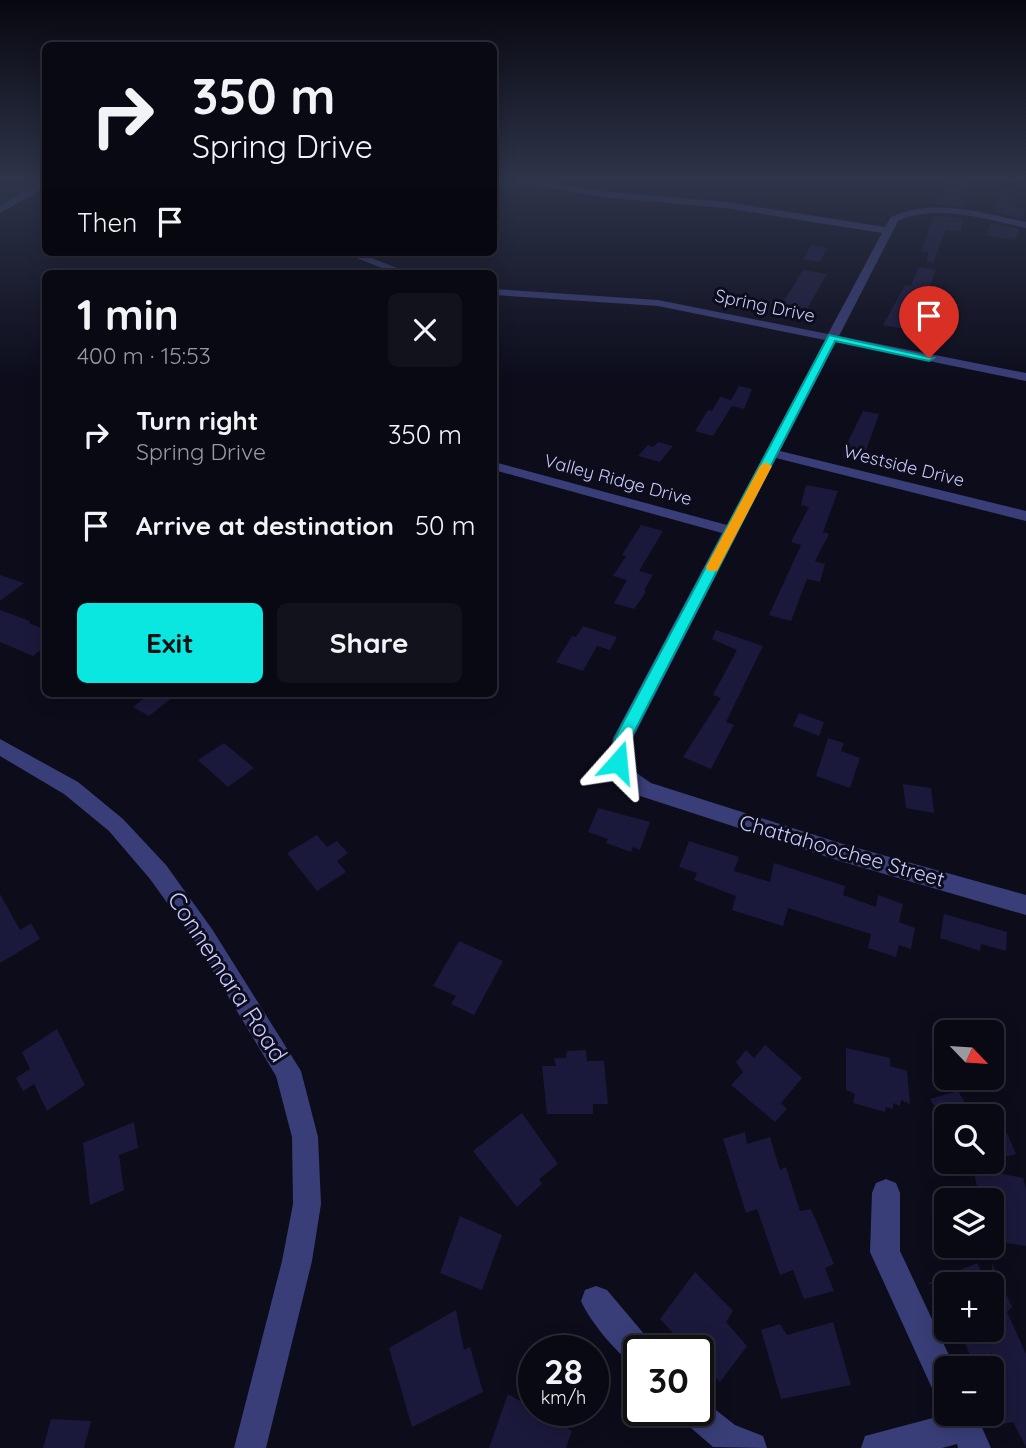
<!DOCTYPE html>
<meta charset="utf-8">
<style>
body{margin:0;font-family:Quicksand,sans-serif;background:#12121d;color:#f1f3f6;height:100vh;display:flex;flex-direction:column;font-size:26px;white-space:nowrap}
*{box-sizing:border-box;margin:0}
p{font-size:23px;color:#999aa0}
.icon{flex:none;width:38px;height:38px;fill:none;stroke:currentColor;stroke-width:2;stroke-linecap:round;stroke-linejoin:round}
.map{position:relative;flex:1;overflow:hidden}
.sheet{position:absolute;left:42px;top:270px;width:455px;height:427px;display:flex;flex-direction:column;background:#090914;border-radius:10px;box-shadow:0 4px 18px #0003,0 0 0 2px #292a34}
.sheet>*{flex:none}
.hud{position:absolute;left:42px;top:42px;width:455px;height:214px;border-radius:10px;box-shadow:0 4px 18px #0003,0 0 0 2px #292a34;background:#090914;color:#f1f3f6;overflow:hidden}
.needle{width:46px;rotate:115deg}
.controls{position:absolute;left:934px;top:1020px;display:grid;gap:14px}
.controls a{display:grid;place-items:center;width:70px;height:70px;border-radius:10px;background:#090914;box-shadow:0 4px 18px #0003,0 0 0 2px #292a34;font-size:35px}
.speed{position:absolute;left:518px;top:1335px;display:flex;gap:14px;font-size:35px;font-weight:700;text-align:center}
.speed>*{display:grid;place-content:center;width:91px;height:91px;border-radius:50%;background:#090914;box-shadow:0 4px 18px #0003,0 0 0 2px #292a34;line-height:1}
.speed small{font-size:18px;font-weight:400}
.speed .limit{border:4px solid #111;border-radius:10px;background:#fff;color:#111}
.pin{position:absolute;display:grid;place-items:center;width:60px;height:60px;color:#fff;margin:-72px -30px;border-radius:50% 50% 50% 0;rotate:-45deg;box-shadow:0 0 7px #0007}
.pin .icon{rotate:45deg}
.me{position:absolute;width:77px;margin:-38px;rotate:18deg;stroke-linejoin:round;filter:drop-shadow(0 0 5px #0008)}
.turn{display:flex;align-items:center;gap:24px;height:147px;padding:0 35px;font-size:32px}
.turn .icon{width:91px;height:91px;stroke-width:2.5}
.turn b{display:block;font-size:49px;line-height:60px}
.then{display:flex;align-items:center;height:66px;padding:0 35px;background:#0003;gap:14px;font-size:26px}
.round{display:grid;place-items:center;flex:none;width:74px;height:74px;border-radius:10px;background:#12121d}
.overview{display:flex;align-items:center;justify-content:space-between;height:119px;padding:0 35px}
h1{font-size:42px;font-weight:800;line-height:52px}
.cta{display:flex;gap:14px;margin-top:auto;padding:14px 35px}
.cta a{flex:1;height:80px;border-radius:10px;background:#0ae7e1;color:#111;font-size:28px;font-weight:800;line-height:80px;text-align:center}
.cta a+a{background:#12121d;color:#f1f3f6}
ul{padding:0;list-style:none}
li{display:flex;align-items:center;gap:21px;height:91px;padding:0 35px}
li div{flex:1}
li b{display:block;font-size:26px}
li em{font-style:normal}
.map>svg:first-child{display:block}
.green{fill:#0f2521}
.building{fill:#1b193b}
.lines{fill:none;stroke-linecap:round;stroke-linejoin:round}
.minor{fill:#393e78;fill-rule:evenodd}
.route{fill:#0ae7e1;stroke:#069692;stroke-width:2}
.slow{fill:#f59e0b}
.labels{text-anchor:middle;stroke-width:6;stroke-linejoin:round;paint-order:stroke}
.far-street-label{font-size:18px;fill:#c8c9fd;stroke:#0c0c1b}
.street-label{font-size:21px;fill:#c8c9fd;stroke:#0c0c1b}
.near-street-label{font-size:24px;fill:#c8c9fd;stroke:#0c0c1b}
</style>
<div class="map">
<svg width="1026" height="1448" viewBox="0 0 1026 1448">
<rect width="100%" height="100%" fill="#0c0c1b"/>
<path class="green" d="M0,178H45V181L0,209Z"/>
<path class="building" d="M941,178H968L965,207L936,205Z
M1006,178H1011L1016,207L1025,209L1022,218L994,212Z
M934,216L963,218L961,231L946,230L933,263L927,261L928,252L921,251Z
M990,223L1019,229L1016,240L986,235Z
M811,245L827,248L820,262L803,259Z
M919,267L936,270L930,286L933,287L910,330L883,325L905,285L911,286Z
M803,270L827,274L807,309L782,304Z
M739,386L752,389L744,409L732,406L713,436L695,431L708,410L712,411L720,397L731,400Z
M863,411L879,414L862,462L843,458V452Z
M658,442L673,446L660,462L638,456L648,445L653,447Z
M806,485L838,491L823,532L829,534L815,561L825,564L820,582L807,579L791,621L769,615L801,545L791,542L809,507L801,505Z
M641,525L663,531L639,571L653,575L644,590L646,592L634,609L614,603L627,580L613,576L626,556L622,555Z
M0,575L24,583L0,601Z
M0,610L30,621L29,623L46,630V646L33,656L0,642Z
M583,626L617,637L610,650L597,646L583,671L556,662L572,636L576,637Z
M716,630L763,646L726,722L734,725L711,769L683,757L721,698L713,695L737,650L712,639Z
M151,693H178L149,716L133,707Z
M799,713L824,722L819,736L793,726Z
M828,738L844,743L841,751L860,758L850,788L816,776Z
M224,743L254,768L228,787L198,760Z
M903,784L931,788L934,813L906,808Z
M598,808L650,822L640,850L633,847L631,852L606,843L608,839L588,832Z
M317,835L327,847L337,841L348,853L337,861L346,872L317,891L287,853Z
M689,841L739,857L734,871L770,882L774,863L845,886L843,895L876,907L878,895L903,904L899,922L915,928L911,949L899,945L896,957L868,948L871,934L788,908L783,926L732,910L736,896L694,880L697,873L679,867Z
M0,894L20,930L31,923L40,939L0,963Z
M944,914L1007,932L1006,951L981,944L980,951L940,938Z
M459,941L503,961L474,1015L451,1004L456,996L433,986Z
M57,1029L85,1085L47,1111L34,1084L23,1091L16,1078L30,1069L22,1052Z
M765,1045L802,1078L781,1103L787,1109L775,1122L731,1085L743,1072L736,1062L746,1050L754,1058Z
M846,1048L890,1058V1066L907,1071L910,1104L901,1100L900,1106L893,1103V1109L886,1107L885,1112L853,1103L855,1094L846,1090Z
M586,1050L587,1061H604L608,1104H593V1114H547L542,1066H556L554,1058H566L567,1051Z
M958,1091L973,1116H940L930,1099Z
M522,1113L558,1164L539,1179L542,1184L517,1207L473,1151Z
M134,1122L138,1148L119,1155L124,1190L90,1205L83,1143Z
M1005,1129L1016,1154L992,1160V1132Z
M745,1132L747,1144L770,1137L780,1170L786,1167L800,1211L811,1209L834,1264L825,1268L834,1291L804,1299L793,1270L780,1275L757,1209L746,1213L723,1139Z
M973,1168L1023,1178L1026,1189V1246L992,1241V1200H980Z
M460,1216L502,1235L482,1290L440,1273Z
M977,1263L988,1284H926Z
M992,1263L1012,1307L1007,1312L1026,1354V1447L1013,1422L1003,1424L992,1401V1353L972,1359L959,1330H992Z
M695,1272L733,1311L726,1322L747,1346L720,1382L698,1359V1351H690L660,1319Z
M456,1310L464,1350L470,1347L483,1392L412,1427L389,1348Z
M833,1322L851,1385L781,1399L761,1330L780,1324L787,1335Z
M508,1394L572,1431L566,1448H489Z
M51,1419L91,1421L84,1448H43Z"/>
<g class="lines">
<path class="minor" d="M500,178H521L600,191L725,202L885,227L891,217C932,197 984,213 1026,222V228C988,220 935,203 898,221L839,336L1026,373V381L836,342L780,451L1026,511V521L776,458L633,738C627,766 627,767 651,783L843,844L1026,895V915L843,862L637,795C610,777 606,770 613,738L722,533L494,470V462L727,525L825,340L658,306L494,295V289L658,300L828,334L882,233L725,208L600,197Z
M46,180V187L0,213V206Z
M341,252H356L410,273H395Z
M0,739L78,782L123,819L166,865L212,929L301,1071L318,1137L321,1204L312,1261L266,1448H234L282,1261L293,1204L292,1137L276,1076L196,943L150,879L109,831L64,794L0,756Z
M886,1179L896,1183L900,1193V1251L955,1368H947V1402L936,1397L870,1252L872,1193L876,1183Z
M596,1286L607,1290L650,1341L654,1351H639V1367C620,1359 589,1320 581,1301L585,1290Z
M698,1396L735,1425L763,1436L767,1448L713,1447L683,1421L678,1410H698Z
M947,1407V1414H976L991,1448H958L957,1444L942,1448H861L865,1436L944,1415Z"/>
</g>
<linearGradient id="sky" x2="0" y2="1"><stop stop-color="#07070f"/><stop offset="0.47" stop-color="#2e344a"/><stop offset="1" stop-color="#2e344a" stop-opacity="0"/></linearGradient>
<rect width="1026" height="381" fill="url(#sky)"/>
<path class="route" d="M829,335L934,358L929,361L835,341L631,738L624,766H612L610,762L615,738Z"/>
<path class="slow" d="M766,462L772,466L719,567L717,571H708L706,567L760,466Z"/>
<g class="labels">
<g class="far-street-label">
<text transform="translate(765 306) rotate(12)" y="6">Spring Drive</text>
<text transform="translate(904 466) rotate(14)" y="6">Westside Drive</text>
<text transform="translate(618 480) rotate(15)" y="6">Valley Ridge Drive</text>
</g>
<g class="street-label">
<text transform="translate(842 851) rotate(16)" y="7">Chattahoochee Street</text>
</g>
<g class="near-street-label">
<text transform="translate(227 977) rotate(57)" y="8">Connemara Road</text>
</g>
</g>
</svg>
<div class="controls">
<a><svg class="needle" viewBox="-14 -14 28 28"><path d="M0-13l5 13h-10z" fill="#e53935"/><path d="M0 13l5-13h-10z" fill="#999aa0"/></svg></a>
<a><svg class="icon" aria-label="search" viewBox="0 0 24 24"><circle cx="10" cy="10" r="6"/><path d="M15 15l6 6"/></svg></a>
<a><svg class="icon" aria-label="layers" viewBox="0 0 24 24"><path d="M12 4l9 5-9 5-9-5zM3 14l9 5 9-5"/></svg></a>
<a>+</a>
<a>−</a>
</div>
<div class="speed"><div>28<small>km/h</small></div><div class="limit">30</div></div>
<div class="pin" style="left:929px;top:358px;background:#d93025"><svg class="icon" aria-label="arrive" viewBox="0 0 24 24"><path d="M6 21V4h12l-3 4 3 4H6"/></svg></div>
<svg class="me" style="left:618px;top:762px" viewBox="-20 -20 40 40"><path d="M0-17L14 15 0 8-14 15z" fill="#0ae7e1" stroke="#fff" stroke-width="4"/></svg>
<div class="hud">
<div class="turn"><svg class="icon" aria-label="right" viewBox="0 0 24 24"><path d="M7 20v-9h11M14 6l5 5-5 5"/></svg><div><b>350 m</b>Spring Drive</div></div>
<div class="then">Then<svg class="icon" aria-label="arrive" viewBox="0 0 24 24"><path d="M6 21V4h12l-3 4 3 4H6"/></svg></div>
</div>
<section class="sheet">
<div class="overview"><div><h1>1 min</h1><p>400 m · 15:53</p></div><a class="round"><svg class="icon" aria-label="close" viewBox="0 0 24 24"><path d="M6 6l12 12M18 6L6 18"/></svg></a></div>
<ul>
<li><svg class="icon" aria-label="right" viewBox="0 0 24 24"><path d="M7 20v-9h11M14 6l5 5-5 5"/></svg><div><b>Turn right</b><p>Spring Drive</p></div><em>350 m</em></li>
<li><svg class="icon" aria-label="arrive" viewBox="0 0 24 24"><path d="M6 21V4h12l-3 4 3 4H6"/></svg><div><b>Arrive at destination</b></div><em>50 m</em></li>
</ul>
<div class="cta"><a>Exit</a><a>Share</a></div>
</section>
</div>
